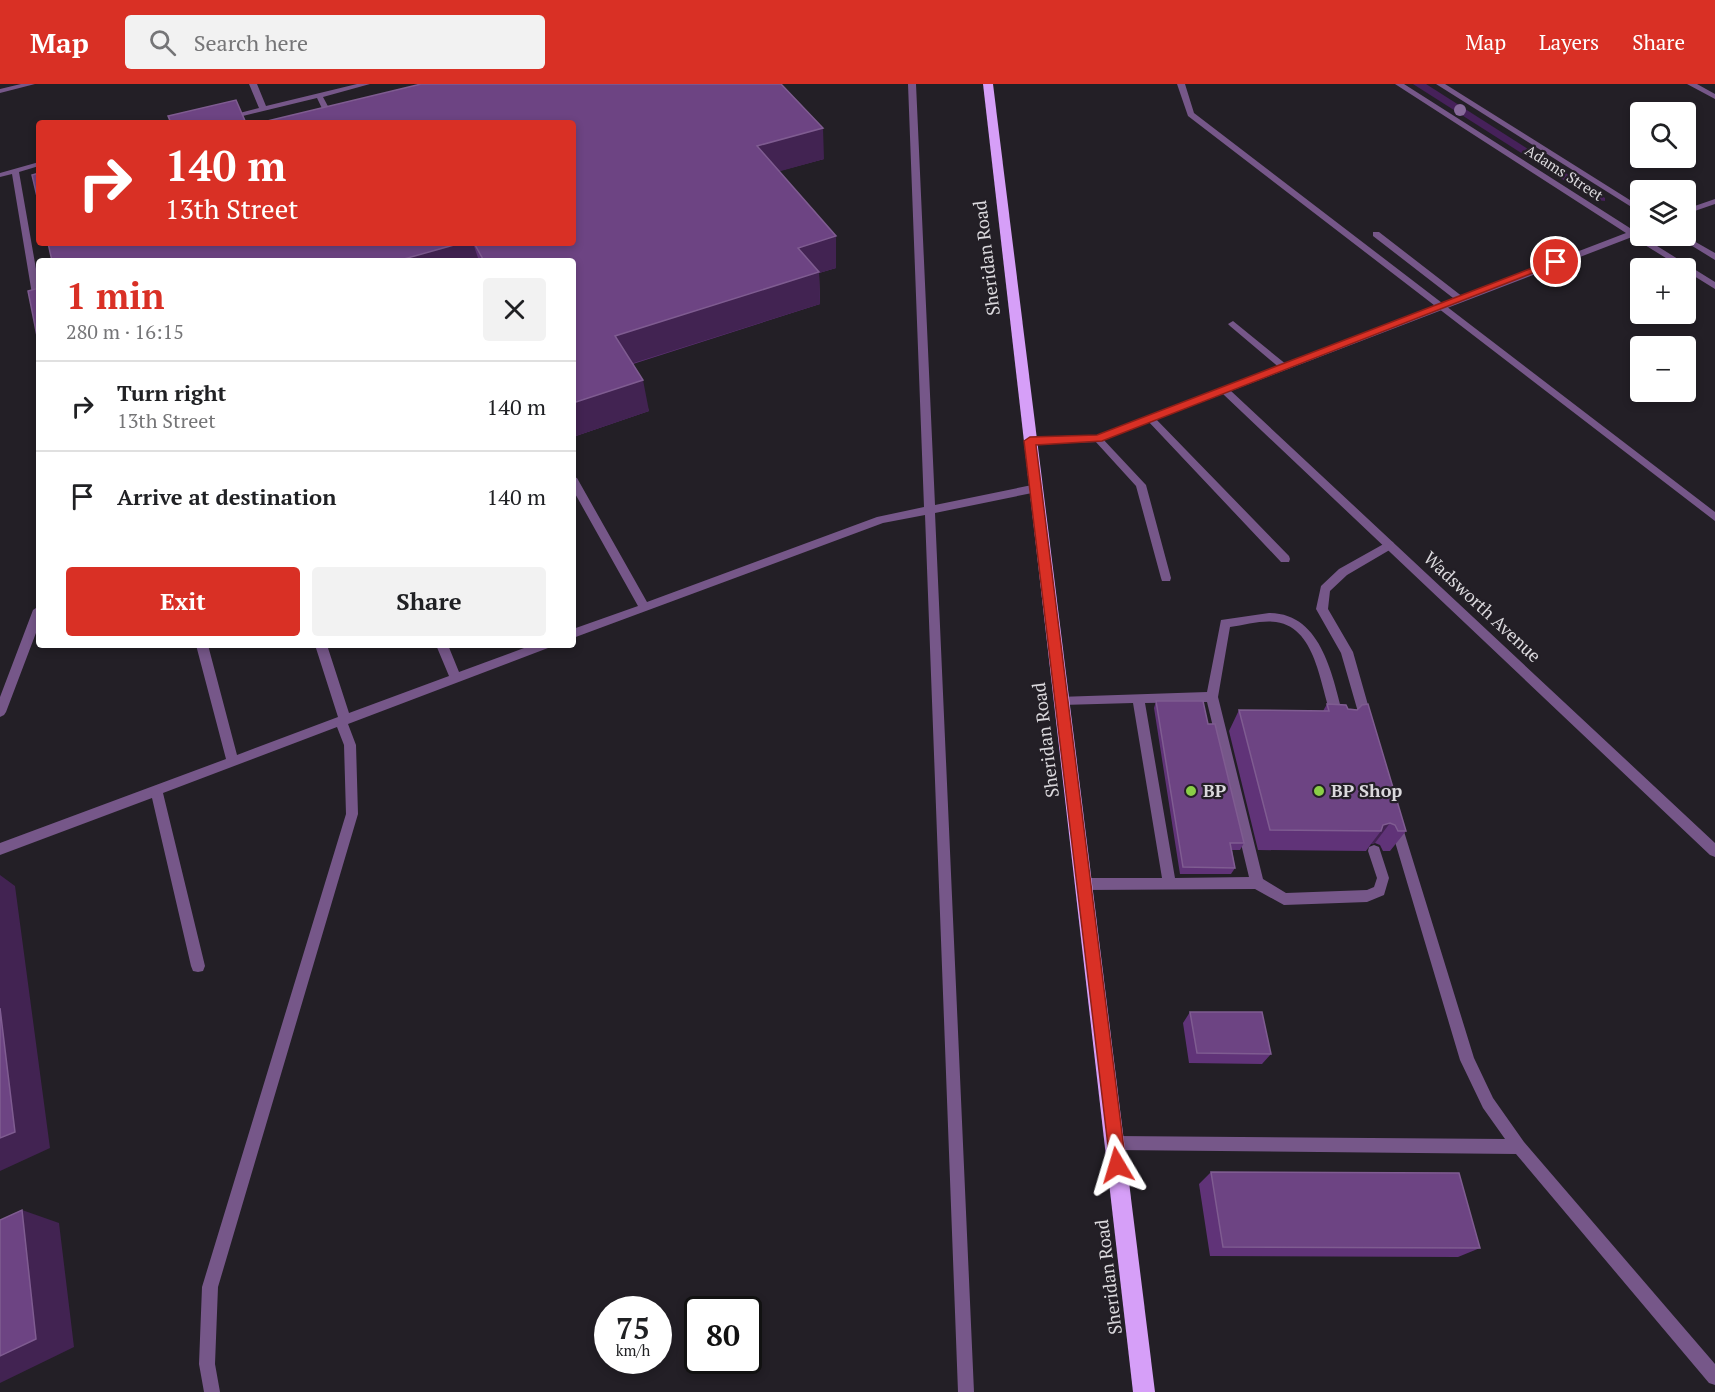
<!DOCTYPE html>
<meta charset="utf-8">
<style>
body{margin:0;font-family:"PT Serif",serif;background:#f2f2f2;color:#202124;height:100vh;display:flex;flex-direction:column;font-size:22px;white-space:nowrap}
*{box-sizing:border-box;margin:0}
p{font-size:20px;color:#757577}
.icon{flex:none;width:33px;height:33px;fill:none;stroke:currentColor;stroke-width:2;stroke-linecap:round;stroke-linejoin:round}
.map{position:relative;flex:1;overflow:hidden}
.side{position:absolute;left:36px;top:174px;width:540px;height:390px;display:flex;flex-direction:column;background:#fff;border-radius:6px;box-shadow:0 3px 9px #0003}
.side>*{flex:none}
.banner{position:absolute;left:36px;top:36px;width:540px;height:126px;border-radius:6px;box-shadow:0 3px 9px #0003;background:#d93025;color:#fff;overflow:hidden}
.controls{position:absolute;left:1630px;top:18px;display:grid;gap:12px}
.controls a{display:grid;place-items:center;width:66px;height:66px;border-radius:6px;background:#fff;box-shadow:0 3px 9px #0003;font-size:30px}
.speed{position:absolute;left:594px;top:1212px;display:flex;gap:12px;font-size:30px;font-weight:700;text-align:center}
.speed>*{display:grid;place-content:center;width:78px;height:78px;border-radius:50%;background:#fff;box-shadow:0 3px 9px #0003;line-height:1}
.speed small{font-size:15px;font-weight:400}
.speed .limit{border:3px solid #111;border-radius:9px;background:#fff;color:#111}
.pin{position:absolute;display:grid;place-items:center;width:51px;height:51px;color:#fff;margin:-26px;border:3px solid #fff;border-radius:50%;box-shadow:0 2px 6px #0007}
.me{position:absolute;width:66px;margin:-33px;rotate:353deg;stroke-linejoin:round;filter:drop-shadow(0 0 4px #0008)}
.turn{display:flex;align-items:center;gap:21px;height:126px;padding:0 30px;font-size:27px}
.turn .icon{width:78px;height:78px;stroke-width:2.5}
.turn b{display:block;font-size:42px;line-height:51px}
.round{display:grid;place-items:center;flex:none;width:63px;height:63px;border-radius:6px;background:#f2f2f2}
.overview{display:flex;align-items:center;justify-content:space-between;height:102px;padding:0 30px}
h1{font-size:36px;font-weight:700;line-height:45px;color:#d93025}
.action{display:flex;gap:12px;margin-top:auto;padding:12px 30px}
.action a{flex:1;height:69px;border-radius:6px;background:#d93025;color:#fff;font-size:24px;font-weight:700;line-height:69px;text-align:center}
.action a+a{background:#f2f2f2;color:#202124}
ul{padding:0;list-style:none}
li{display:flex;align-items:center;gap:18px;height:90px;padding:0 30px;border-top:2px solid #e0e0e0}
li div{flex:1}
li b{display:block;font-size:22px}
li em{font-style:normal}
header{display:flex;align-items:center;gap:36px;box-sizing:border-box;height:84px;padding:0 30px;background:#d93025;color:#fff}
header strong{font-size:28px}
nav{display:flex;gap:33px;margin-inline-start:auto;font-size:21px}
.search{width:420px;height:54px;background:#f2f2f2;display:flex;align-items:center;gap:15px;box-sizing:border-box;padding:0 21px;border-radius:6px;color:#757577;font-size:22px}
.map>svg:first-child{display:block}
.green{fill:#46215a}
.lines{fill:none;stroke-linecap:round;stroke-linejoin:round}
.service{fill:#765789;fill-rule:evenodd}
.minor{fill:#765789;fill-rule:evenodd}
.trunk{fill:#d69ff8;fill-rule:evenodd}
.tree{fill:#886a9b}
.wall{fill:#603378}
.shaded-wall{fill:#422352}
.building{fill:#6d4483;stroke:#7f5c91;stroke-width:1.5}
.route{fill:#d93025;stroke:#8d1f18;stroke-width:1.5}
.poi-dot{fill:#8ace47;stroke:#231f26;stroke-width:2}
.labels{text-anchor:middle;stroke-width:4.5;stroke-linejoin:round;paint-order:stroke}
.far-street-label{font-size:15px;fill:#dbd9dd;stroke:#231f26}
.street-label{font-size:18px;fill:#dbd9dd;stroke:#231f26}
.poi-label{font-size:18px;font-weight:bold;fill:#dbd9dd;stroke:#231f26;text-anchor:start}
</style>
<header>
<strong>Map</strong>
<div class="search"><svg class="icon" aria-label="search" viewBox="0 0 24 24"><circle cx="10" cy="10" r="6"/><path d="M15 15l6 6"/></svg>Search here</div>
<nav><a>Map</a><a>Layers</a><a>Share</a></nav>
</header>
<div class="map">
<svg width="1715" height="1308" viewBox="0 0 1715 1308">
<rect width="100%" height="100%" fill="#231f26"/>
<path class="green" d="M1413,0H1426L1605,114V117L1595,116Z"/>
<g class="lines">
<path class="service" d="M21,0H35L0,9V5Z
M249,0H257L266,22L357,0H370L323,13L337,39H329L317,14L214,39H201L259,24Z
M908,0H916L935,421L1037,400L1042,404L1037,408L935,429L974,1308H958L925,431L883,439L573,554V545L638,522L573,406V393L577,394L647,518L877,433L924,423Z
M1177,0H1185L1194,29L1715,428V437L1188,32Z
M1687,0H1697L1715,10V15Z
M39,78V82L19,88L39,202V231L35,228L12,90L0,93V89Z
M1373,148H1379L1463,213V217H1457L1373,152Z
M1233,237L1287,281V285H1281L1230,242L1228,240Z
M1150,331L1153,332L1289,472L1290,475L1289,478H1281L1147,336V332Z
M1098,352L1101,353L1146,401L1171,494L1170,497H1162L1161,494L1136,402L1095,357V353Z
M1389,457L1393,458L1394,461L1393,464L1347,491L1330,507L1328,525L1353,568L1372,635L1370,638H1362L1360,635L1341,569L1316,525L1321,502L1339,485Z
M39,522V541L6,628L4,631L0,633V613L33,526Z
M1269,529C1323,529 1333,595 1344,635L1342,638H1334C1320,609 1319,544 1276,538C1262,536 1245,541 1230,543L1218,613L1263,795L1286,809L1367,806L1374,803L1377,794L1368,767L1369,763L1374,761L1379,763L1389,794L1384,811L1367,818L1284,821L1255,805L1084,806L1079,804L1077,800L1079,796L1084,794H1162L1133,619L1062,621L1058,619L1056,616L1058,613L1207,608L1221,536ZM1207,618L1249,793L1175,794L1145,619Z
M196,561H208L237,671L338,633L315,561H327L349,629L449,592L436,561H448L459,588L532,561H550L548,564L348,640L356,661L358,730L218,1203L215,1280L220,1308H204L199,1280L202,1203L346,730L344,661L337,643L163,709L205,882L203,887L198,888L193,887L191,882L152,714L0,771V759L226,675Z
M1396,736L1400,737L1402,741L1474,974L1493,1014L1524,1058L1715,1280V1301L1709,1299L1516,1070L1115,1066L1110,1064L1108,1059L1110,1054L1115,1052L1505,1055L1483,1024L1460,976L1390,741L1392,737Z"/>
<path class="minor" d="M1395,0H1404L1633,146L1641,143V149L1639,150L1641,152L1715,198V205L1686,187V184H1682L1632,153L1231,307L1715,759V773L1710,771L1223,310L1098,358L1030,360L1025,357L1030,354L1097,352L1626,149Z
M1436,0H1445L1641,123V129Z
M1715,115V120L1686,130V125Z
M1676,152H1685L1715,169V176Z"/>
<path class="trunk" d="M983,0H993L1155,1308H1133Z"/>
</g>
<circle class="tree" cx="1460" cy="26" r="6"/>
<path class="wall" d="M421,0L824,75L779,87L836,184L819,189L820,220L633,280L649,327L576,352L573,347V177H52L48,159H573Z
M1156,617L1208,640L1244,759L1240,766H1232L1235,784L1231,790H1180L1154,624Z
M1327,620L1348,625L1357,626L1406,747L1390,767H1383L1380,761L1375,759L1371,760L1366,767L1258,766L1229,647L1239,626L1323,627Z
M1190,928L1271,970L1262,980L1189,979L1183,939Z
M1211,1088L1480,1164L1458,1173L1210,1172L1199,1100Z"/>
<path class="shaded-wall" d="M823,44L824,75L759,93L757,62Z
M836,152V184L819,189L820,220L621,283L615,252L798,164Z
M461,159H473L479,177H397Z
M643,296L649,327L576,352L573,342V319Z
M1390,739L1375,759L1371,760L1381,747L1383,741Z
M0,791L15,802L50,1064L0,1087Z
M22,1126L59,1139L74,1263L0,1299V1272Z"/>
<path class="building" d="M421,0H781L823,44L757,62L836,152L798,164L819,188L615,252L643,296L573,319V177H484L474,159H573V39H259Z
M236,16L246,39H171L168,32Z
M39,89V121L32,91Z
M48,159H461L397,177H52Z
M39,204V257H38L28,207Z
M1156,617H1203L1208,640H1215L1244,759H1230L1235,784L1183,783Z
M1327,620L1346,621L1348,625L1357,626L1362,621L1368,620L1406,747H1398L1395,741L1390,739L1383,741L1381,747L1270,746L1239,626L1329,627Z
M0,924L15,1048L0,1054Z
M1190,928H1262L1271,970L1197,969Z
M1211,1088L1459,1089L1480,1164L1223,1163Z
M22,1126L36,1255L0,1272V1136Z"/>
<path class="route" d="M1553,176L1561,178L1102,357L1036,361L1126,1081L1123,1087L1117,1090L1111,1087L1024,357L1030,353L1097,351Z"/>
<g class="poi-dot">
<circle cx="1191" cy="707" r="6"/>
<circle cx="1319" cy="707" r="6"/>
</g>
<g class="labels">
<g class="far-street-label">
<text transform="translate(1564 89) rotate(33)" y="5">Adams Street</text>
</g>
<g class="street-label">
<text transform="translate(987 174) rotate(-97)" y="6">Sheridan Road</text>
<text transform="translate(1482 523) rotate(43)" y="6">Wadsworth Avenue</text>
<text transform="translate(1046 656) rotate(-97)" y="6">Sheridan Road</text>
<text transform="translate(1109 1193) rotate(-97)" y="6">Sheridan Road</text>
</g>
<g class="poi-label">
<text x="1203" y="713">BP</text>
<text x="1331" y="713">BP Shop</text>
</g>
</g>
</svg>
<div class="controls">
<a><svg class="icon" aria-label="search" viewBox="0 0 24 24"><circle cx="10" cy="10" r="6"/><path d="M15 15l6 6"/></svg></a>
<a><svg class="icon" aria-label="layers" viewBox="0 0 24 24"><path d="M12 4l9 5-9 5-9-5zM3 14l9 5 9-5"/></svg></a>
<a>+</a>
<a>−</a>
</div>
<div class="speed"><div>75<small>km/h</small></div><div class="limit">80</div></div>
<div class="pin" style="left:1556px;top:178px;background:#d93025"><svg class="icon" aria-label="arrive" viewBox="0 0 24 24"><path d="M6 21V4h12l-3 4 3 4H6"/></svg></div>
<svg class="me" style="left:1117px;top:1081px" viewBox="-20 -20 40 40"><path d="M0-17L14 15 0 8-14 15z" fill="#d93025" stroke="#fff" stroke-width="4"/></svg>
<div class="banner">
<div class="turn"><svg class="icon" aria-label="right" viewBox="0 0 24 24"><path d="M7 20v-9h11M14 6l5 5-5 5"/></svg><div><b>140 m</b>13th Street</div></div>
</div>
<section class="side">
<div class="overview"><div><h1>1 min</h1><p>280 m · 16:15</p></div><a class="round"><svg class="icon" aria-label="close" viewBox="0 0 24 24"><path d="M6 6l12 12M18 6L6 18"/></svg></a></div>
<ul>
<li><svg class="icon" aria-label="right" viewBox="0 0 24 24"><path d="M7 20v-9h11M14 6l5 5-5 5"/></svg><div><b>Turn right</b><p>13th Street</p></div><em>140 m</em></li>
<li><svg class="icon" aria-label="arrive" viewBox="0 0 24 24"><path d="M6 21V4h12l-3 4 3 4H6"/></svg><div><b>Arrive at destination</b></div><em>140 m</em></li>
</ul>
<div class="action"><a>Exit</a><a>Share</a></div>
</section>
</div>
